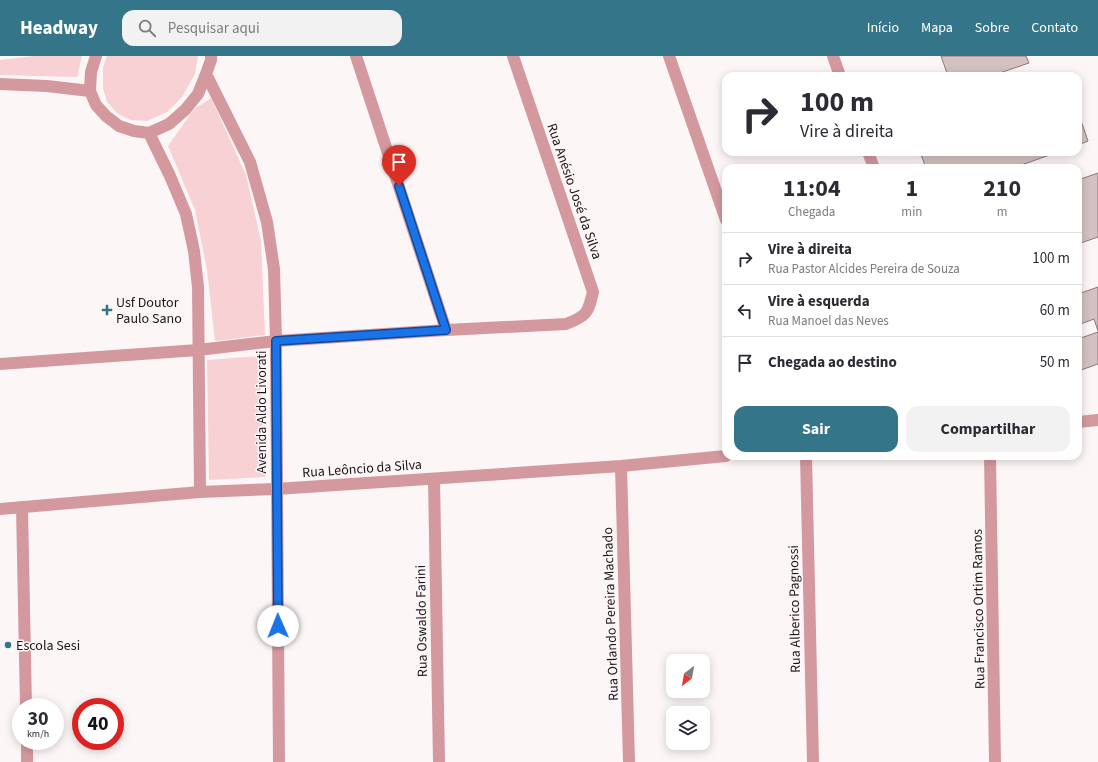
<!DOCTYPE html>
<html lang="pt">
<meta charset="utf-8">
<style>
body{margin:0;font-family:"Source Sans 3",sans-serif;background:#f2f2f3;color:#2b2b33;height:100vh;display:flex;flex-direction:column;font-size:15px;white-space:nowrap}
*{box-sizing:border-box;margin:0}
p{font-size:13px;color:#7c7c81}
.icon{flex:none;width:22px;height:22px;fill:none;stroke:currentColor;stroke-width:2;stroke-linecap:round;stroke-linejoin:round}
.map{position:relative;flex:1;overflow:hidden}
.panel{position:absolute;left:722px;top:108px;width:360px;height:296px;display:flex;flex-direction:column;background:#fff;border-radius:12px;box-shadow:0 2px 10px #0003}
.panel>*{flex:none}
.hud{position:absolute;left:722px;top:16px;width:360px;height:84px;border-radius:12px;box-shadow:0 2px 10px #0003;background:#fff;color:#2b2b33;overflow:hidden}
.needle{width:26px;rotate:211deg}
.fabs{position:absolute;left:666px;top:598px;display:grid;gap:8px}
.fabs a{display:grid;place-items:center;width:44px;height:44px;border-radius:8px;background:#fff;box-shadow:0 2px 10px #0003;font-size:20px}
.speed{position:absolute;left:12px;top:642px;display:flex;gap:8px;font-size:20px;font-weight:700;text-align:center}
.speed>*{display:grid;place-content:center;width:52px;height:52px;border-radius:50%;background:#fff;box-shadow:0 2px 10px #0003;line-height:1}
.speed small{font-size:10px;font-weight:400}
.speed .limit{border:6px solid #d22;background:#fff;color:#111}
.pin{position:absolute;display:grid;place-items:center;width:34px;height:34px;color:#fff;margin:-41px -17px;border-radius:50% 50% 50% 0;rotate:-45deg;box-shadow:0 0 4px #0007}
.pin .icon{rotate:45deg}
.me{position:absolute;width:44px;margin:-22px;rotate:359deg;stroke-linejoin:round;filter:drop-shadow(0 0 3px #0008)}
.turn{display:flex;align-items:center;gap:14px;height:84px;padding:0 12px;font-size:18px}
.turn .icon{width:52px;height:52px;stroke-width:2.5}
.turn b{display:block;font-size:28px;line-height:34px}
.eta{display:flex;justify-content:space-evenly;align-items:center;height:68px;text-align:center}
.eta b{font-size:24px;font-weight:700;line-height:28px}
.primary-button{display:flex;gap:8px;margin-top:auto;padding:8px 12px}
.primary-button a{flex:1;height:46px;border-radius:12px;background:#357589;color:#fff;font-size:16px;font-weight:700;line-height:46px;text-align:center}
.primary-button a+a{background:#f2f2f3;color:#2b2b33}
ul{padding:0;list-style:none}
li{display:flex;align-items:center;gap:12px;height:52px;padding:0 12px;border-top:1px solid #e1e1e2}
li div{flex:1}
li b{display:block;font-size:15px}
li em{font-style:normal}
header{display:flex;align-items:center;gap:24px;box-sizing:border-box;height:56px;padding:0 20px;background:#357589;color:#fff}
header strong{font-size:19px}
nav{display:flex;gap:22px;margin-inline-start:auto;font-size:14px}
.search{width:280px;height:36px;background:#f2f2f3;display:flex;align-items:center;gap:10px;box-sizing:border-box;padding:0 14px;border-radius:12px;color:#7c7c81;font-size:15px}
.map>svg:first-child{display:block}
.green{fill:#f8d1d4}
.building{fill:#d4c2c3;stroke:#8a797b}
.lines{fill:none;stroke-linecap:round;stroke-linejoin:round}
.minor{stroke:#d4999f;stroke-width:12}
.route-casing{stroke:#114b97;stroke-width:10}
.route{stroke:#1a73e8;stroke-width:7}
.poi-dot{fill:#357589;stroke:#fdf6f6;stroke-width:1.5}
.labels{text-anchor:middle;stroke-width:3;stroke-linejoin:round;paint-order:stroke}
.street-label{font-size:14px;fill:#1d1617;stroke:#fdf6f6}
.poi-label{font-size:14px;fill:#1d1617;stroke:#fdf6f6;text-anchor:start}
</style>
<header>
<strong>Headway</strong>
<div class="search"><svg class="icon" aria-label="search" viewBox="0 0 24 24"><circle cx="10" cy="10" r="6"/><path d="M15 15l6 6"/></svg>Pesquisar aqui</div>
<nav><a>Início</a><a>Mapa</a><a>Sobre</a><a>Contato</a></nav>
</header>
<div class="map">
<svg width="1098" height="706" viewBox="0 0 1098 706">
<rect width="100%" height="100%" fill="#fdf6f6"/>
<path class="green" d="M35,0H82L77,21L0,19V4Z
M107,0H198L195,18L182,41L167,56L147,65L130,64L117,57L107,46L103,32V11Z
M211,42L246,119L261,185L265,279L215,285L207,214L195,154L168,90L194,53Z
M259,300L265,421L209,424L207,304Z"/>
<path class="building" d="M941,0H1026L1029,7L991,20H948Z
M1078,56L1088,85L1078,89Z
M920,96H1058L1013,112H926Z
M1098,117V181L1078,188V124Z
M1098,231V275L1094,263L1078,269V238Z
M1098,276V308L1078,315V283Z"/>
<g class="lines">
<path class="minor" d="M96,0L91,16L90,35L96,49L106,60L119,70L134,75L149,77L169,68L185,54L198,38L206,18L211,4V0
M356,0L446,274
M669,0L726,164
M833,0L840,20
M206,18L250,106L267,166L274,213L276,285L279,706
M0,28L47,30L90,35
M149,77L170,120L186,158L194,195L198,231L200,436
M868,96L874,112
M0,308L198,294L276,285L446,274L566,268C587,260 588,257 593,236L513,0
M1078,366L1098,364
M806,400L813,706
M990,400L995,706
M621,410L629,706
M434,423L439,706
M22,451L26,651
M0,453L200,436L276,433L621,410L726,400
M27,685V706"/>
</g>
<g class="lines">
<g class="route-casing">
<path id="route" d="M278,570L276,285L446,274L399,130"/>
</g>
<use href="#route" class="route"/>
</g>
<g class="poi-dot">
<path d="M105 248h4v4h4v4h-4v4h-4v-4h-4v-4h4z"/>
<circle cx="8" cy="589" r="4"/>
</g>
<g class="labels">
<g class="street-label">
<text transform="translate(575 135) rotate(71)" y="5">Rua Anésio José da Silva</text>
<text transform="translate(261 356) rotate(-90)" y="5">Avenida Aldo Livorati</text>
<text transform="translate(362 412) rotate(-4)" y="5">Rua Leôncio da Silva</text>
<text transform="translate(794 553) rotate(-91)" y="5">Rua Alberico Pagnossi</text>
<text transform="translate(978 553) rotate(-91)" y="5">Rua Francisco Ortim Ramos</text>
<text transform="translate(610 558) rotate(-92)" y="5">Rua Orlando Pereira Machado</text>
<text transform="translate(421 565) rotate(-91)" y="5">Rua Oswaldo Farini</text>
</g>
<g class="poi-label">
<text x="116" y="251">Usf Doutor<tspan x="116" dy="16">Paulo Sano</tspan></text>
<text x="16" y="594">Escola Sesi</text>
</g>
</g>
</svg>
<div class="fabs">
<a><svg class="needle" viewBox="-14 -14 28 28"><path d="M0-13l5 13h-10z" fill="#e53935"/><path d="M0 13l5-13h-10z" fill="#7c7c81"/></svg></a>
<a><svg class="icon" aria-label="layers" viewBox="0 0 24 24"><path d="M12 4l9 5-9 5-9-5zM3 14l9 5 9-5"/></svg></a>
</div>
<div class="speed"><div>30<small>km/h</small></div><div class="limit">40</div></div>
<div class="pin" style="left:399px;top:130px;background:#d93025"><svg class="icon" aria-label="arrive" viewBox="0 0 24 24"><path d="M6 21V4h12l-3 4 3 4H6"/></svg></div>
<svg class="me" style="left:278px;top:570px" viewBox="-20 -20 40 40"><circle r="19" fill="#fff"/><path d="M0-13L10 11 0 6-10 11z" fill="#1a73e8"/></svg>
<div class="hud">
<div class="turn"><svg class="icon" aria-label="right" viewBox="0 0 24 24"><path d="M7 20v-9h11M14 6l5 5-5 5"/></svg><div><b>100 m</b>Vire à direita</div></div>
</div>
<section class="panel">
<div class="eta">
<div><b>11:04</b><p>Chegada</p></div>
<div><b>1</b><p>min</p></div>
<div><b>210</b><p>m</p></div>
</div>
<ul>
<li><svg class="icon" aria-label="right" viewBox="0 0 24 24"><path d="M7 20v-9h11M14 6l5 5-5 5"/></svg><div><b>Vire à direita</b><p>Rua Pastor Alcides Pereira de Souza</p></div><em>100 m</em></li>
<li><svg class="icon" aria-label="left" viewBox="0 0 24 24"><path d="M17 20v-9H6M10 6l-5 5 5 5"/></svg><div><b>Vire à esquerda</b><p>Rua Manoel das Neves</p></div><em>60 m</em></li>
<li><svg class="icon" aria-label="arrive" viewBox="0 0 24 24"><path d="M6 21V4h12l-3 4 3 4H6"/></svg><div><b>Chegada ao destino</b></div><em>50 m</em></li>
</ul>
<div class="primary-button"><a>Sair</a><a>Compartilhar</a></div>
</section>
</div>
